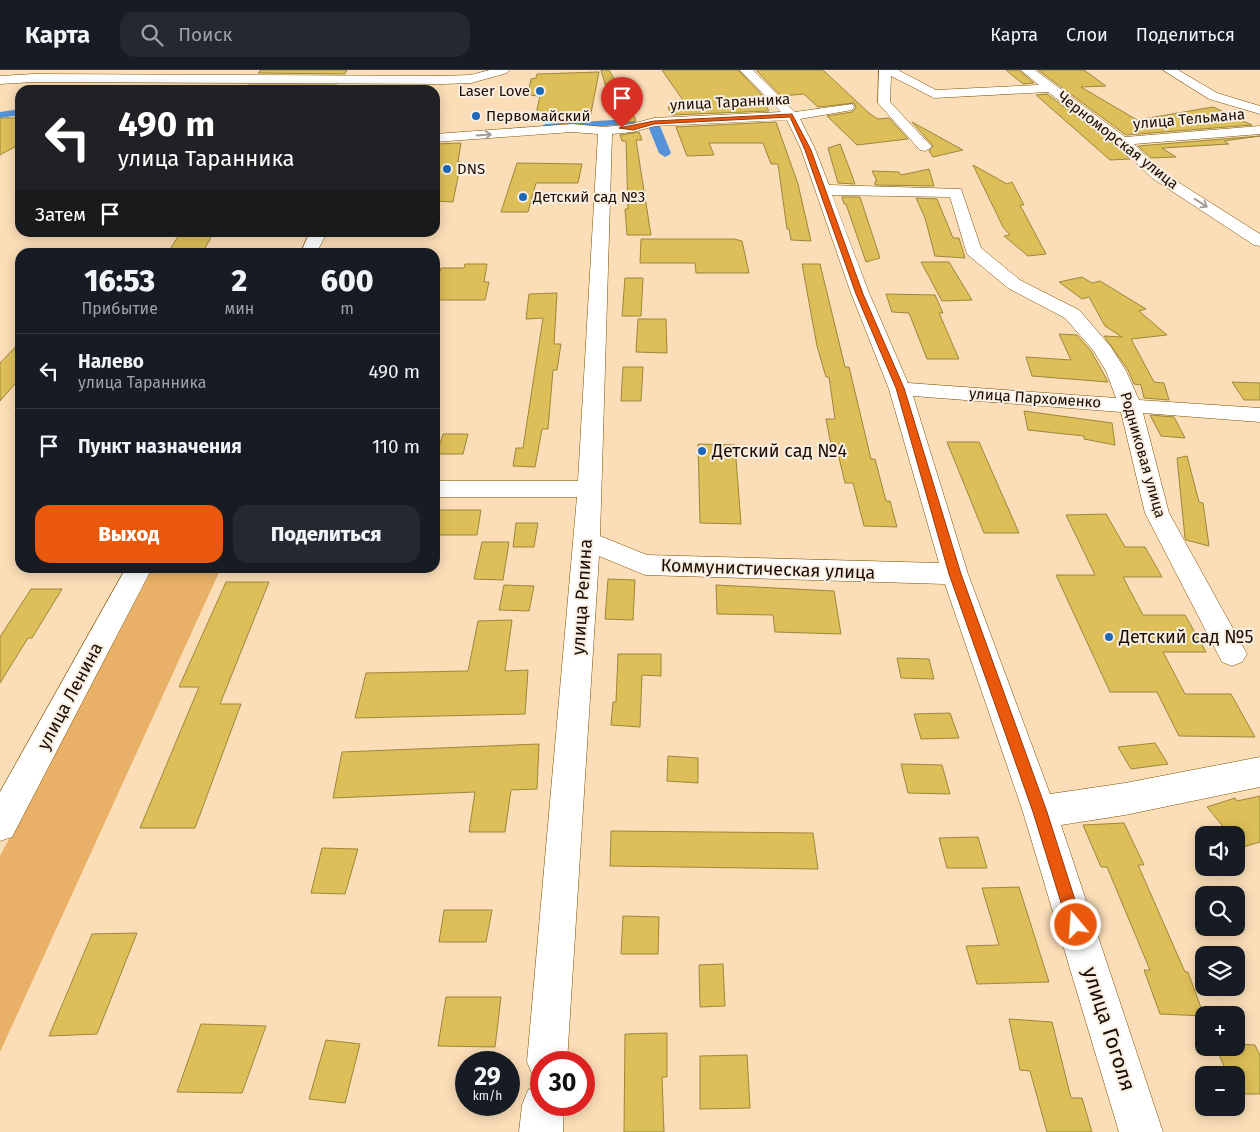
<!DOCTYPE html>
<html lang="ru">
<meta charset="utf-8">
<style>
body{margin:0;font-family:"Fira Sans",sans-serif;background:#242831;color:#f1f3f6;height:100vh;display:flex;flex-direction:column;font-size:19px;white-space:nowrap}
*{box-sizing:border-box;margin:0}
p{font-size:16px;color:#9ea1a6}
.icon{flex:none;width:28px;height:28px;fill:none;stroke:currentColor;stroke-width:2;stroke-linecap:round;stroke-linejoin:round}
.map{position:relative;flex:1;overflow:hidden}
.panel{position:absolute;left:15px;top:178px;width:425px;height:325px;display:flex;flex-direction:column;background:#171b24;border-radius:15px;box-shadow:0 2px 12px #0003}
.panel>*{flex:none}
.top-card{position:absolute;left:15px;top:15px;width:425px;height:152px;border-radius:15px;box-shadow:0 2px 12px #0003;background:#202124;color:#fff;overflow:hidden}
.buttons{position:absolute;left:1195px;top:756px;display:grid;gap:10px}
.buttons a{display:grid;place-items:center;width:50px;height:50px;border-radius:10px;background:#171b24;box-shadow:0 2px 12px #0003;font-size:25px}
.speed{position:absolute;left:455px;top:981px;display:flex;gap:10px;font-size:25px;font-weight:700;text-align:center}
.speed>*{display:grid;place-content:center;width:65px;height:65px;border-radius:50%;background:#171b24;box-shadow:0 2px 12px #0003;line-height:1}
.speed small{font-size:12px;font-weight:400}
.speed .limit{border:8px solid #d22;background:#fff;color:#111}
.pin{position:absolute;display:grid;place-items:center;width:42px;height:42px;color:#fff;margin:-51px -21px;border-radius:50% 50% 50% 0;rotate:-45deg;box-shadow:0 0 5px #0007}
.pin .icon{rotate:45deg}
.me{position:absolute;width:55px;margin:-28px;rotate:342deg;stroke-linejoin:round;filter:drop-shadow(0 0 4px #0008)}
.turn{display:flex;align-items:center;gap:18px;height:105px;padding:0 20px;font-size:22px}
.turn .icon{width:65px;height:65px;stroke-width:2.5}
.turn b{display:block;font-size:35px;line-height:42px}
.then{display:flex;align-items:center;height:48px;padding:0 20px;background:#0003;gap:10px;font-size:19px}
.eta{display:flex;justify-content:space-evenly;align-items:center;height:85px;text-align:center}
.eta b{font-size:30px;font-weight:800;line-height:35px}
.cta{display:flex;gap:10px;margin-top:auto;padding:10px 20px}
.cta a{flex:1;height:58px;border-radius:15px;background:#ea580c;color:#fff;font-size:20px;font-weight:800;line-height:58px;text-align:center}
.cta a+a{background:#242831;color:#f1f3f6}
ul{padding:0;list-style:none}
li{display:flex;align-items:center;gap:15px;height:75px;padding:0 20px;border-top:1px solid #363941}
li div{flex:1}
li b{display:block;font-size:19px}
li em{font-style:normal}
header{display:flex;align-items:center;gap:30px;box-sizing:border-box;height:70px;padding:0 25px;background:#171b24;border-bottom:1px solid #363941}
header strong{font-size:24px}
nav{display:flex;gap:28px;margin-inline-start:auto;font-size:18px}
.search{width:350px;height:45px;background:#242831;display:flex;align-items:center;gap:12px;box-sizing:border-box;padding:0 18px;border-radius:15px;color:#9ea1a6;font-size:19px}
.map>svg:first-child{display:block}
.green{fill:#e8b167}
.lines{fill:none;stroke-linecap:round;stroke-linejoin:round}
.canal{fill:#5493da;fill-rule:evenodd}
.building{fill:#ddbf59;stroke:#9d873a}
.minor-casing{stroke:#7c5000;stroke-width:1}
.minor{fill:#fff;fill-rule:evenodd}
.oneway{stroke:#a49f99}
.route{fill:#ea580c;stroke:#983908}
.poi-dot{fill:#1b69b8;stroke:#f8eee1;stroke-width:2}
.labels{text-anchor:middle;stroke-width:4;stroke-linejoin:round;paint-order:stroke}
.far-poi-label{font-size:15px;fill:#1b0e00;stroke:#f8eee1;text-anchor:start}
.far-street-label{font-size:15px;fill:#1b0e00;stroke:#f8eee1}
.poi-label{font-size:18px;fill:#1b0e00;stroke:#f8eee1;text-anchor:start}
.street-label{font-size:18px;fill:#1b0e00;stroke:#f8eee1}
.near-street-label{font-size:21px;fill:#1b0e00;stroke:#f8eee1}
</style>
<header>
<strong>Карта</strong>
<div class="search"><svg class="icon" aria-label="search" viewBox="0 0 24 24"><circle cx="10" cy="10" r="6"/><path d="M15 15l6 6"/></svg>Поиск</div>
<nav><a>Карта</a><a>Слои</a><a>Поделиться</a></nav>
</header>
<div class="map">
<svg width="1260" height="1062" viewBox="0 0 1260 1062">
<rect width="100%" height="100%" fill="#fbddb7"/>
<path class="green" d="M153,498H221L0,982V786Z"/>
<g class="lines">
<path class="canal" d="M20,39V45L0,48V42Z
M630,49L636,52L634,54L546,60L540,57L546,54Z
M654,53L660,56L671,83L669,85L665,87L659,83L648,56Z"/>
</g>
<path class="building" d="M261,0H347L345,4L258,3Z
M601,0H609L630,36L636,51L617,54Z
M662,0H738L764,27H761L769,41L671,45L668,37L687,36Z
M756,0H823L870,44L878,49L889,48L908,69L857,75L827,46L852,42L856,38L854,33L818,37L804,24L781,26Z
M1006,0H1019L1034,13L1023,14Z
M1038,0H1084L1106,16L1081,17L1137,50L1213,37L1252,55L1126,65Z
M599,2L590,48H539L537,39L540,26L528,25L531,9L536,8L537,4Z
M248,15H337L334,20H243Z
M1047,24L1116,75L1130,89L1110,90L1036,25Z
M0,48H20V74L0,85Z
M776,52L798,114L811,171L791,170L789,159H787L778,94H771L763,73H709L714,85L687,86L676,57Z
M912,52L963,80L933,87L929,81L933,76Z
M639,62L642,70H636L651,165H627L625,139H628L626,71H622L620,65Z
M1260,66L1224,71L1229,74L1162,78L1176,87L1151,88L1138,76Z
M461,73L458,92H461L453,132L435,131V74Z
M840,74L850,100L855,114L838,113L828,78Z
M517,93L582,94L578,113H536L528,142H501Z
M973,95L1007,114L1012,112L1024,135H1020L1046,184L1028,186L1004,166L1010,165L1003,157Z
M929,99L934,116L875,115V111H877L872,101L899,102L901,105Z
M842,127H860L880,188L866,192L846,134H844Z
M916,128L937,129L953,168H959L965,188L935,186L925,148Z
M181,162H214L203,182H168Z
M641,169H734L742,171L749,203H696L695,193H640Z
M921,192H949L972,230L942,231Z
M465,194H487L484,212H489L485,230H435V216L441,198H464Z
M802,194H820L845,297H849L871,389H875L886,431H890L897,457L864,456L853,413H845L836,375H831L826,349H835L829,307H826L817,276Z
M1082,207L1092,213L1100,211L1146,239L1139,241L1167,265L1131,269L1154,312L1164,313L1169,330L1144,328L1141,315L1134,314L1128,300L1104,266L1122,267L1105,256L1089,227L1082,229L1059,212Z
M625,208H643L641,246H622Z
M557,223L554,274H561L557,300H553L548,359H542L535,397L513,396L516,378H523L543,248L526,249L529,224Z
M886,224L935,225L943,243H939L959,289H927L909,243L892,242Z
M638,249H666L667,283L636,282Z
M1059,264L1077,265L1091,281L1108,312L1032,306L1026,287L1071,290Z
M20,272V308L0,331V293Z
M623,297H643L641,331H621Z
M1232,312L1260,313V330H1244Z
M1024,341L1112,353L1115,375L1084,369V366L1028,360Z
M1150,345L1174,347L1185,368L1161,366Z
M443,364H468L463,384H437Z
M947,372H979L1019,463H984Z
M698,374L735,375L741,454L700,453Z
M1187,386L1199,432L1203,433L1209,476L1186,470L1185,468L1177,388Z
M435,440H481L477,465H435Z
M1106,444L1125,477H1145L1162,507H1123L1143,545H1185L1206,582H1163L1185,624H1231L1255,667L1179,666L1157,622H1110L1056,505H1095L1066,445Z
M516,453H538L534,477H513Z
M482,472H509L503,510L474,509Z
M608,509L635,510L633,550L605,549Z
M226,512H269L220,634H241L195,758H140L199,617H179Z
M504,515L534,516L529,541L499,540Z
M716,515L834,521L841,564L775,562L773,545L717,544Z
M31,519H62L32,568H28L0,613V567Z
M512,550L505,601L528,600L525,644L355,648L366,603L468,601L478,551Z
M618,584H661V606L642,605L640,657L611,655L613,632H616Z
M897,588L929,589L934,609L901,608Z
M950,643L959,668L921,669L914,644Z
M1155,673L1168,694L1131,699L1118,677Z
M539,674L537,719L511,720L505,762H469L475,722L333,728L342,682Z
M668,686L698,688V713L667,711Z
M901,694L942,695L950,724L908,723Z
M1260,726V772L1240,778L1236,773V765H1230L1207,737L1235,728L1237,731Z
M1124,753L1144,795H1138L1185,902H1188L1204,946L1160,944L1144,900H1150L1107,797H1101L1083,755Z
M611,761L813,763L818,799L610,796Z
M978,767L987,798H947L939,768Z
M322,778L358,779L345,824L311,823Z
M1019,817L1049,912L977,914L966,876L999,875L982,818Z
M444,840H492L486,872H439Z
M623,846L659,847L658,884H621Z
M137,863L97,964L49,966L92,864Z
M723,894L725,936L700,937L699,895Z
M446,927H501L495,977L438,976Z
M1009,949L1052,952L1071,1028H1082L1092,1062H1047L1030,1001L1020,1000Z
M201,954L266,956L242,1023L177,1022Z
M667,963V1007H662L664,1062H624L625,964Z
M326,970L360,974L345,1033L309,1029Z
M1236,974L1255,975L1260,985V1024H1236V1005H1228L1216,978H1236Z
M747,985L750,1038L700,1039V986Z"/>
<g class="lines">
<g class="minor-casing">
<path id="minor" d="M490,0H509L507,3L471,13L443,14L34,12L0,14V6L34,4L443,6L470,5Z
M740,0H753L795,42L852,34L854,37L852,40L800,49L815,79L829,115L961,119L981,178L1020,210L1079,240L1111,277L1126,301L1139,330L1260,338V352L1143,343L1169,443L1247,584L1242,592L1232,596L1222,592L1145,443L1121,342L913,326L968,504L1050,724L1125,713L1260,687V717L1125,745L1061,755L1163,1062H1119L1023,742L945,514L645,505L599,486L567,992H541V1010L533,1006L527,992L577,427H435V411H578L598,64L572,62L435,72V64L572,54L605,57L632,54L654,48L781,42ZM787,50L801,79L851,223L889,319L939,493L647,485L600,466L612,64L633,62L655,56ZM832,125L950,127L967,184L1008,218L1065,248L1093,280L1106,301L1116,328L908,313L869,223Z
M879,0H898L936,20L1039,15L1021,0H1035L1125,67L1260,56V64L1134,74L1162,102L1260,164V176L1254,175L1152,108L1117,74L1048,22L934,28L891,6L890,32L932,77L925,81L920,80L878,33Z
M1163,0H1178L1217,23L1260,36V44L1209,29Z
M310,162H327L317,182H301Z
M126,498H152L12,767L0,771V722Z
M541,1015V1035H564L563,1062H519L522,1035L528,1020Z"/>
</g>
<use href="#minor" class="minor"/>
</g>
<defs><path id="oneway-shaft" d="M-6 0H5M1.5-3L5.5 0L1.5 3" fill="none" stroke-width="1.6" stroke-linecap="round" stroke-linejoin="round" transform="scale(1.25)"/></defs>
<g class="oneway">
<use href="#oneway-shaft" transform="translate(484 65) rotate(-4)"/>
<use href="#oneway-shaft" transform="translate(1201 133) rotate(33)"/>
</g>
<path class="route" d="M792,44L811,80L863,224L904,318L961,504L1047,742L1083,855L1081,860L1076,863L1070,860L1068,855L1033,742L949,504L896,318L856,224L805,80L790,47L654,54L633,60L619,58L654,51Z"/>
<g class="poi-dot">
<circle cx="540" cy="21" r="5"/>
<circle cx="476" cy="46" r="5"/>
<circle cx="447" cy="99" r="5"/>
<circle cx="523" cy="127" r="5"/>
<circle cx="702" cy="381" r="5"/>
<circle cx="1109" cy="567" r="5"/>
</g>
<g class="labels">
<g class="far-poi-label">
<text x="530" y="26" text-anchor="end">Laser Love</text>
<text x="486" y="51">Первомайский</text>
<text x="457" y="104">DNS</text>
<text x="533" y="132">Детский сад №3</text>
</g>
<g class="far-street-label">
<text transform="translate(730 32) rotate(-3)" y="5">улица Таранника</text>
<text transform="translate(1189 49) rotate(-5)" y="5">улица Тельмана</text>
<text transform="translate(1118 70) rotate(38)" y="5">Черноморская улица</text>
<text transform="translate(1035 328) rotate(4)" y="5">улица Пархоменко</text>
<text transform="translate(1143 385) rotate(74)" y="5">Родниковая улица</text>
</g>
<g class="poi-label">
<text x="712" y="387">Детский сад №4</text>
<text x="1119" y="573">Детский сад №5</text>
</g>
<g class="street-label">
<text transform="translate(768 499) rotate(2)" y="6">Коммунистическая улица</text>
<text transform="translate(582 527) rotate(-86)" y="6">улица Репина</text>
<text transform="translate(70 626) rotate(-62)" y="6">улица Ленина</text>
</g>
<g class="near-street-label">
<text transform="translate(1109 959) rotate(72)" y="7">улица Гоголя</text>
</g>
</g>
</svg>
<div class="buttons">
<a><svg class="icon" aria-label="sound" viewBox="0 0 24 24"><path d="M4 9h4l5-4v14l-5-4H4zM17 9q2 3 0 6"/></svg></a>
<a><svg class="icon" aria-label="search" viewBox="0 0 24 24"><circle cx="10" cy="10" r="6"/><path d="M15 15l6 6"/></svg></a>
<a><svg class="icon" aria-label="layers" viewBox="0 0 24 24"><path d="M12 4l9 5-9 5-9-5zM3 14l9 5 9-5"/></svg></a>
<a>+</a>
<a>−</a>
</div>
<div class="speed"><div>29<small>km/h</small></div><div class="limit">30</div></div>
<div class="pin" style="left:622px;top:58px;background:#d93025"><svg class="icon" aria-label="arrive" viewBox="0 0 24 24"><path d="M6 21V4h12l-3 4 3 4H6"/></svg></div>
<svg class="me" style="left:1076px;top:855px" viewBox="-20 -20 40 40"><circle r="17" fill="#ea580c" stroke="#fff" stroke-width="3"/><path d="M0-11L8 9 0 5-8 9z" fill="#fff"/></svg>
<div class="top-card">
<div class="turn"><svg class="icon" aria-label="left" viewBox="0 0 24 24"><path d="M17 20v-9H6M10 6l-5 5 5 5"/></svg><div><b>490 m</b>улица Таранника</div></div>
<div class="then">Затем<svg class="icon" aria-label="arrive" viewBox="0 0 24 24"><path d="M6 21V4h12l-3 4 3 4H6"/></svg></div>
</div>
<section class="panel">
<div class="eta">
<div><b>16:53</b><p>Прибытие</p></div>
<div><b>2</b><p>мин</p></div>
<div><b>600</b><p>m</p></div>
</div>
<ul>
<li><svg class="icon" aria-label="left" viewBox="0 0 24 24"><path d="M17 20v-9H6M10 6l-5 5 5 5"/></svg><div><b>Налево</b><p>улица Таранника</p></div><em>490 m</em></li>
<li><svg class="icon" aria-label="arrive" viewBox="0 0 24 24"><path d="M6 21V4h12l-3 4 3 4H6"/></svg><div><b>Пункт назначения</b></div><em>110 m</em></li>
</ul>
<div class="cta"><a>Выход</a><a>Поделиться</a></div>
</section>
</div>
